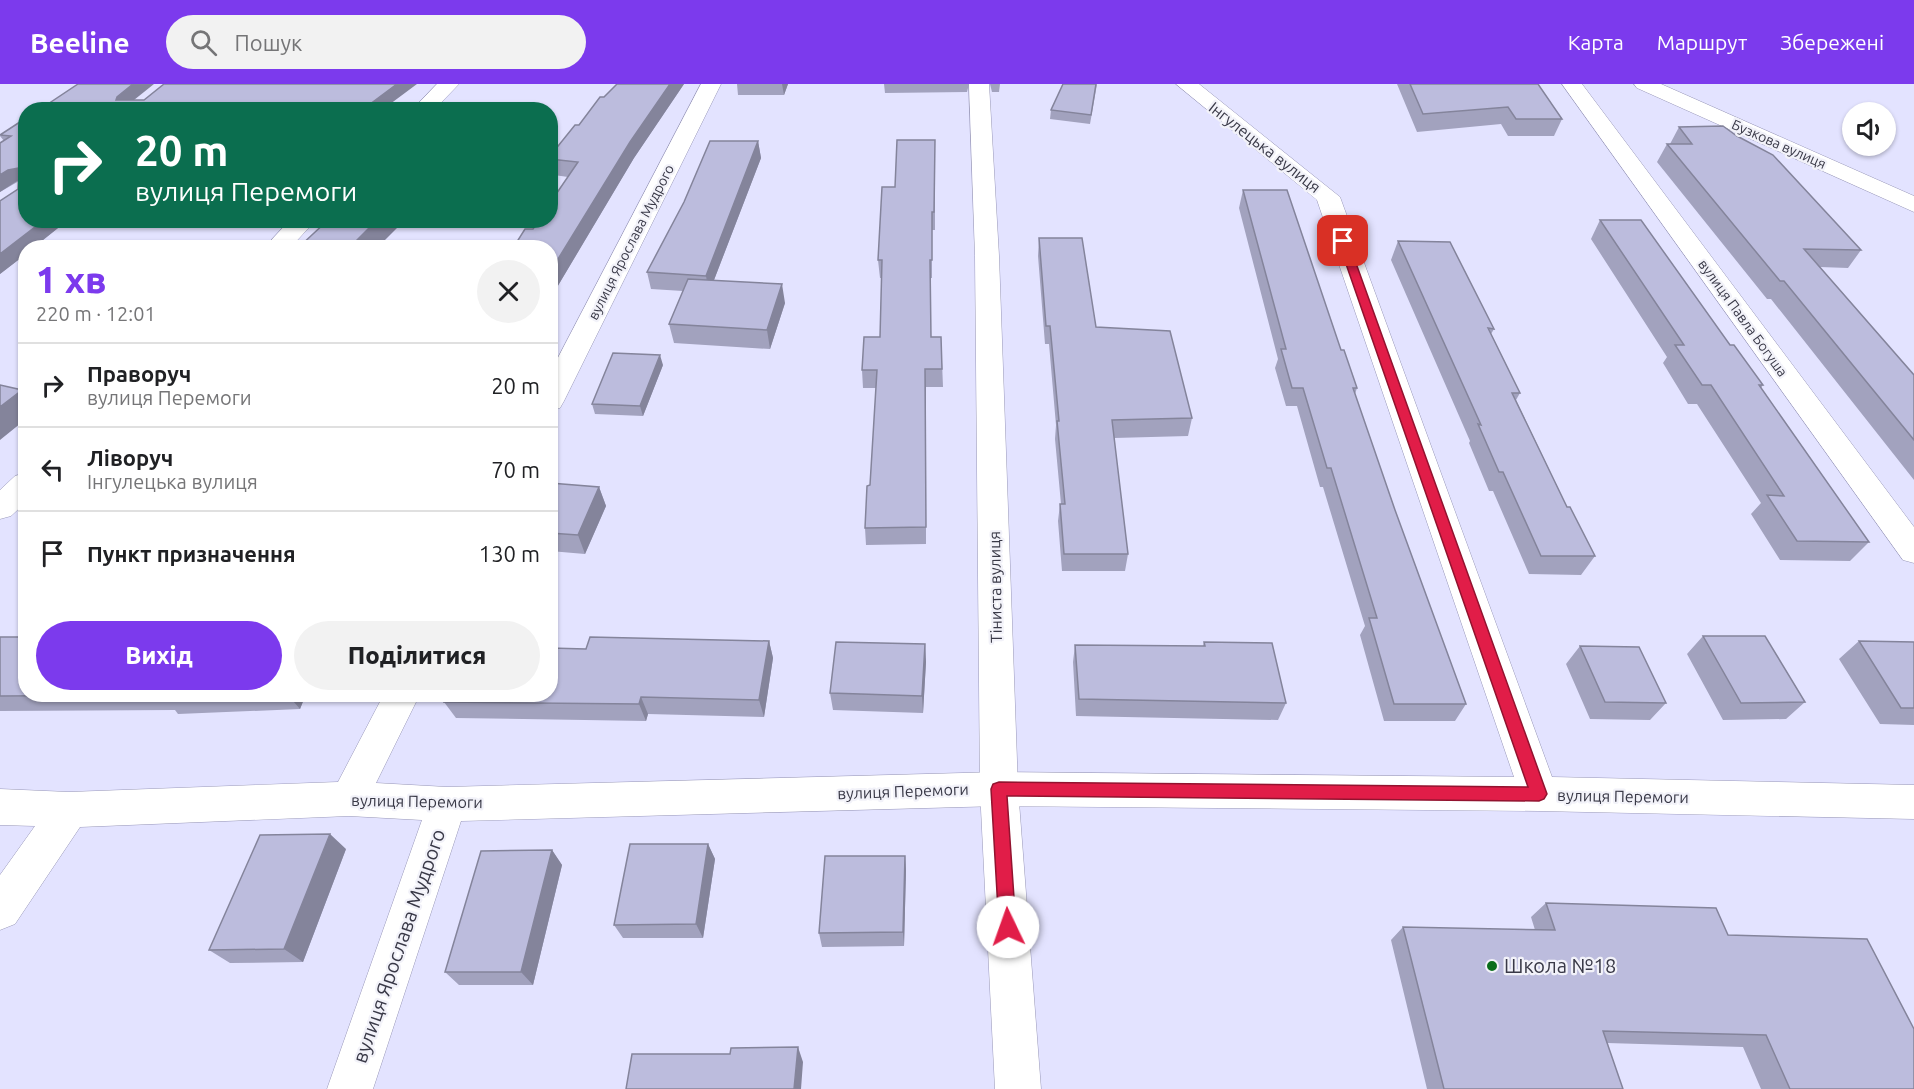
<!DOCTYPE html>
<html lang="uk">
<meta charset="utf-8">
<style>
body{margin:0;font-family:Ubuntu,sans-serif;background:#f2f2f2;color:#202124;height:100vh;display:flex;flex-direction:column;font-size:22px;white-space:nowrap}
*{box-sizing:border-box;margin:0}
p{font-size:20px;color:#757577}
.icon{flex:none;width:33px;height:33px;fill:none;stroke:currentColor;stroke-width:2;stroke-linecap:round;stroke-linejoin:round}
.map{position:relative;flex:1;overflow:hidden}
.sheet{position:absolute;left:18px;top:156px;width:540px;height:462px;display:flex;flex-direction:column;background:#fff;border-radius:24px;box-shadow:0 2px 4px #0004}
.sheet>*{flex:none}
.hud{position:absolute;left:18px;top:18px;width:540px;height:126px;border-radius:24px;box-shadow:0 2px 4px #0004;background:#0b6e4f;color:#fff;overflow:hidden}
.tools{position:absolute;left:1842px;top:18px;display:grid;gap:12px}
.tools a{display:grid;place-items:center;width:54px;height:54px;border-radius:50%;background:#fff;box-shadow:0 2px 4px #0004;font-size:30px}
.pin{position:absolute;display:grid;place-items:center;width:51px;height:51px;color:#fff;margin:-26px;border-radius:12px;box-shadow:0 3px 9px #0006}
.me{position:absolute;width:66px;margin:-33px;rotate:357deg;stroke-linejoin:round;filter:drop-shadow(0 0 4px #0008)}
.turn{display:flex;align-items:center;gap:21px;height:126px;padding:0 18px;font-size:27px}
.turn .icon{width:78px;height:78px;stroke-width:2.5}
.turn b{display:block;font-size:42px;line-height:51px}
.round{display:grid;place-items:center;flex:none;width:63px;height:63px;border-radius:32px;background:#f2f2f2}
.headline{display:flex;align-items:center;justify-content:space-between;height:102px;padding:0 18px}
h1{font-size:36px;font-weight:800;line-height:45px;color:#7c3aed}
.cta{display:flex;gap:12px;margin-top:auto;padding:12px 18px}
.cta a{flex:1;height:69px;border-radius:36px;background:#7c3aed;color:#fff;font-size:24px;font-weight:800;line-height:69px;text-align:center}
.cta a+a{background:#f2f2f2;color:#202124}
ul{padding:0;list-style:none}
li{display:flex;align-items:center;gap:18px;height:84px;padding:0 18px;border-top:2px solid #e0e0e0}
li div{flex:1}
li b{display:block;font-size:22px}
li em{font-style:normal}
header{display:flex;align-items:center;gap:36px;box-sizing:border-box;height:84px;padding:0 30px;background:#7c3aed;color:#fff}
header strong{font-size:28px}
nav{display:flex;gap:33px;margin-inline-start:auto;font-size:21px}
.search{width:420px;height:54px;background:#f2f2f2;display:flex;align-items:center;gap:15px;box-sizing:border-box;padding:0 21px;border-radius:33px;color:#757577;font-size:22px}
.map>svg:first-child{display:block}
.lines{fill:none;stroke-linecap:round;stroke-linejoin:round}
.street-casing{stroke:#9897b8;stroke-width:1}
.secondary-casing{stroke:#9897b8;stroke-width:1}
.street{fill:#fff;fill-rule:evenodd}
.secondary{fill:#fff;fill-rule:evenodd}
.wall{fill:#a2a2be}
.shaded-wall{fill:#84849b}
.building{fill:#bcbcdd;stroke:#84849b;stroke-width:1.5}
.route{fill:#e11d48;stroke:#92132f;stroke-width:1.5}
.poi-dot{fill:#096d1a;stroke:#f2f2f9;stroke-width:2}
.labels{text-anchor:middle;stroke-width:4.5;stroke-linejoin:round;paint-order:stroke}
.far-street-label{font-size:14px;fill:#393947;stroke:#f2f2f9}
.street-label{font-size:16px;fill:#393947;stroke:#f2f2f9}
.near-street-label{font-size:20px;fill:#393947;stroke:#f2f2f9}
.near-poi-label{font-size:20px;fill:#393947;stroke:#f2f2f9;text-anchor:start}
</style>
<header>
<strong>Beeline</strong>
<div class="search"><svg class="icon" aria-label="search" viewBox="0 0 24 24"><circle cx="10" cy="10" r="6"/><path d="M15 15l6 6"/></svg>Пошук</div>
<nav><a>Карта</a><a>Маршрут</a><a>Збережені</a></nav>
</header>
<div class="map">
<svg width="1914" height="1005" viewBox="0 0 1914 1005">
<rect width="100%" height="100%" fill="#e3e3ff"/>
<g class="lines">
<g class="street-casing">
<path id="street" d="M437,0H459L434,26H412Z
M701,0H721L564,317L560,324L550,326V289Z
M1176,0H1199L1340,113L1552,693L1914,701V735L1539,727L999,722L461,737L373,1005H327L422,736L349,732L80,743L15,840L0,846V791L35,742L0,741V705L69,708L338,698L384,610H420L376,699L447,703L999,688L1514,693L1317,116Z
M1562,0H1582L1914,443V479L1903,476Z
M1634,0H1661L1914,112V128L1637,4Z
M290,136H316L290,164H264Z
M26,389V418L11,432L0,435V406L15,392Z"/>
</g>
<g class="secondary-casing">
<path id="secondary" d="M969,0H989L999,172L1018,705L1041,1005H995L980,705L975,172Z"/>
</g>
<use href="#street" class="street"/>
<use href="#secondary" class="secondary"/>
</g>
<path class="wall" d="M617,0H684L634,74L553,210L555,214L550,221L533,145L568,93L554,91L550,81V72Z
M737,0H788L784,11H738Z
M884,0H969L967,8L885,9Z
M990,0H1000L999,8H992Z
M1097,0L1090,40L1050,35L1051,26Z
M1397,0H1538L1562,35L1554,52H1508L1501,40L1417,48Z
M26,34L68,136L33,164H26V170L0,190L18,105L19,97L0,108V59L4,57L0,52Z
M1679,43L1861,166L1848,184L1820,183L1914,291V396L1771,215H1767L1657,78L1667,60H1670Z
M758,57L761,74L714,196L785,219L770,265L674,259L669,240L683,207L651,205L647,188Z
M935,73V146H932V194H930L931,253H941L943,303H926V460L866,461L865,444L870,401L876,304H863L862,286L880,253L882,194H880L878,176L895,103Z
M1243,106L1341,266L1357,304L1355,310L1395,426L1466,620L1455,637H1384L1360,551L1365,542L1323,403H1320L1297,322H1286L1275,284L1278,275L1239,124Z
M1600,136L1730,261L1763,301L1761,304L1869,458L1850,477L1780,476L1751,430L1761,419L1697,320H1688L1663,279L1667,273L1591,155Z
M1039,154L1096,243L1192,334L1188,352L1114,354L1128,470L1125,487H1062L1058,437L1060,420H1061L1055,355L1056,341L1049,260H1045L1038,172Z
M1398,157L1494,245L1491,250L1520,309L1516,316L1567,423L1595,472L1581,491L1529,490L1493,407H1489L1469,359L1470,357L1391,176Z
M663,281L643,332L595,330L592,320Z
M550,399L599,403L606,422L585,470L550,467Z
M1703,552L1805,618L1786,635L1723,636L1687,570Z
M0,553L26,610H306L300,625L178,630L175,626L0,627Z
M769,557L773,574L764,633L648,630L646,637L456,634L444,618L586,565Z
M1859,557L1914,558V641L1880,640L1839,575Z
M1204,558L1286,619L1278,636L1076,632L1073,578L1075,561L1203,562Z
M925,560L926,578L923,629L833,626L830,609Z
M1580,562L1666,619L1650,636L1590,635L1566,580Z
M708,760L715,775L703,854H623L614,841Z
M346,765L303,878L230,879L209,866Z
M552,766L562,781L533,901H459L445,888Z
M905,772L906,786L904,862L822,863L819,849Z
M1546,819L1728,851L1914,1005H1761L1743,963L1607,959L1623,1005H1427L1391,856L1403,843L1535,846L1531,833Z"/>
<path class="shaded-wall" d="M133,0H154L124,24L116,16L117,13Z
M397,0H417L382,26H362Z
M670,0H684L634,74L553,210L555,214L550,221V188L630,58Z
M782,0H788L784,11Z
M758,57L761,74L709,209L706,192Z
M19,84L26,96L17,97L0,108V91L8,86Z
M44,136H68L33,164H26V170L0,190V170Z
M377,136H399L401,140L377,164H349Z
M782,200L785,219L770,265L767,246Z
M660,271L663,281L643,332L640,322Z
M925,285L926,303V460V443Z
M22,306L26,310V335L0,356V323Z
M599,403L606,422L585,470L578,451Z
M769,557L773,574L764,633L759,616Z
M925,560L926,578L923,629L922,612Z
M287,610H306L300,625Z
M641,613L648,630L646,637L639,620Z
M330,750L346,765L303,878L284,865Z
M708,760L715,775L703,854L696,840Z
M552,766L562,781L533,901L521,888Z
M905,772L906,786L904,862L903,848Z
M798,963L803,978L801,1005H794Z"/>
<path class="building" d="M78,0H133L117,13L116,16H144L164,0H397L362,26H39Z
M617,0H670L630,58L550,188V164H513L525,145H533L539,136H550V119L578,78L550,75V72L575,41H579L600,13H604Z
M1063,0H1096L1091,31L1051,26Z
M1410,0H1538L1562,35H1516L1508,23L1423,30Z
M26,34V136H44L0,170V117L18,105L19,84L8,86L0,91V59L11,52L0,51Z
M1723,42L1737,52L1773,71L1861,166L1804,165L1914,291V356L1784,197H1780L1667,60H1692L1679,43Z
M897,56H935L934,128H932V176H930L931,253H941L942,285H925L926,443L865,444L867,402L870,401L877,286H862L864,253H880L882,176H878L882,103H895Z
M710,57H758L706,192L647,188L684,118Z
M1243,106H1287L1341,266H1344L1357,304H1353L1395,426L1466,620H1394L1369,534H1377L1331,384H1327L1303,304H1292L1281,265H1286Z
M328,136H377L349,164H298Z
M1600,136H1641L1730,261H1734L1763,301H1759L1869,458L1797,457L1767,411L1784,412L1711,301H1702L1675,261H1684Z
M1039,154H1082L1096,243L1170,247L1192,334L1112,336L1128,470H1064L1060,420H1065L1057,337H1059L1050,242H1046Z
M1398,157L1450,158L1494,245L1488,244L1520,309H1512L1567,423H1570L1595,472H1541L1503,388H1499L1478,340L1481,341Z
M688,195L782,200L767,246L669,240Z
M613,269L660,271L640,322L592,320Z
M0,301L22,306L0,323Z
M550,399L599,403L578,451L550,449Z
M1703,552H1765L1805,618L1741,619Z
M0,553H26V610H260L162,615L164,611L0,612Z
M590,553L769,557L759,616L641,613L639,620L444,618L447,610H550V564L586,565Z
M1859,557L1914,558V624H1901Z
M836,558L925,560L922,612L830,609Z
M1204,558L1272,559L1286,619L1079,615L1075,561L1205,562Z
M1580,562L1639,563L1666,619L1605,618Z
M330,750L284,865L209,866L260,751Z
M630,760H708L696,840L614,841Z
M552,766L521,888H445L481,767Z
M825,772H905L903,848L819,849Z
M1546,819L1716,824L1728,851L1867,855L1914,945V1005H1790L1766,951L1603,947L1623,1005H1444L1403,843L1555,846Z
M798,963L794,1005H626L632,970H730L731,964Z"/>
<path class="route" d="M1340,155L1348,157L1547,710L1544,715L1539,717L1007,712L1016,843L1014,849L1008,852L1001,849L999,843L991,705L993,700L999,698L1528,703L1338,157Z"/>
<circle class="poi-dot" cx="1492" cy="882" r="6"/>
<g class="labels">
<g class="far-street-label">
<text transform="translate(1779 60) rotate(24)" y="5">Бузкова вулиця</text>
<text transform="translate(631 158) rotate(-63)" y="5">вулиця Ярослава Мудрого</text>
<text transform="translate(1743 234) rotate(54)" y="5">вулиця Павла Богуша</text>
</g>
<g class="street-label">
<text transform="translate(1265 63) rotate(38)" y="6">Інгулецька вулиця</text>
<text transform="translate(995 503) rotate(-91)" y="6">Тіниста вулиця</text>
<text transform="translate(903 707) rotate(-2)" y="6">вулиця Перемоги</text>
<text transform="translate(1623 712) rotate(1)" y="6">вулиця Перемоги</text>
<text transform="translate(417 717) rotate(1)" y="6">вулиця Перемоги</text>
</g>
<g class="near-street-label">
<text transform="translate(399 862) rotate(-71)" y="7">вулиця Ярослава Мудрого</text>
</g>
<g class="near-poi-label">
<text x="1504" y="889">Школа №18</text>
</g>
</g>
</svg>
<div class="tools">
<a><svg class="icon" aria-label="sound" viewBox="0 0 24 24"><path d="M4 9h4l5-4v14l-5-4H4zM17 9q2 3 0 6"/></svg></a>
</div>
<div class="pin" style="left:1343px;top:157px;background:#d93025"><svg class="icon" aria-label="arrive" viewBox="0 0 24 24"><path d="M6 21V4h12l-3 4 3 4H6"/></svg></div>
<svg class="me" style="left:1008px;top:843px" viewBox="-20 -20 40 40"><circle r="19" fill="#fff"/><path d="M0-13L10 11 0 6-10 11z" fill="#e11d48"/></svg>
<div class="hud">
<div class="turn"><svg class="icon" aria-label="right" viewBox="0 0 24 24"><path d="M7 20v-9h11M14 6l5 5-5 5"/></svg><div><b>20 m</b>вулиця Перемоги</div></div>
</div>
<section class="sheet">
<div class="headline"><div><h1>1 хв</h1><p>220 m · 12:01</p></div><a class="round"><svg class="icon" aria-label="close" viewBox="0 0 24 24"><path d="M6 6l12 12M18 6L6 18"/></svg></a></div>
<ul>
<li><svg class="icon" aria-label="right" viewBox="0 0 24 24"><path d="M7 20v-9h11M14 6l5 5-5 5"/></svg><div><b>Праворуч</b><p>вулиця Перемоги</p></div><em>20 m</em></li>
<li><svg class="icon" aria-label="left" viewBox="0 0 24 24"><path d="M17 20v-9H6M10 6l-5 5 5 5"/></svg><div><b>Ліворуч</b><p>Інгулецька вулиця</p></div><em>70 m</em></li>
<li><svg class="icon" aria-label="arrive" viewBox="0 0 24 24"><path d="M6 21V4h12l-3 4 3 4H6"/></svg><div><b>Пункт призначення</b></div><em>130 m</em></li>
</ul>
<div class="cta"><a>Вихід</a><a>Поділитися</a></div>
</section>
</div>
